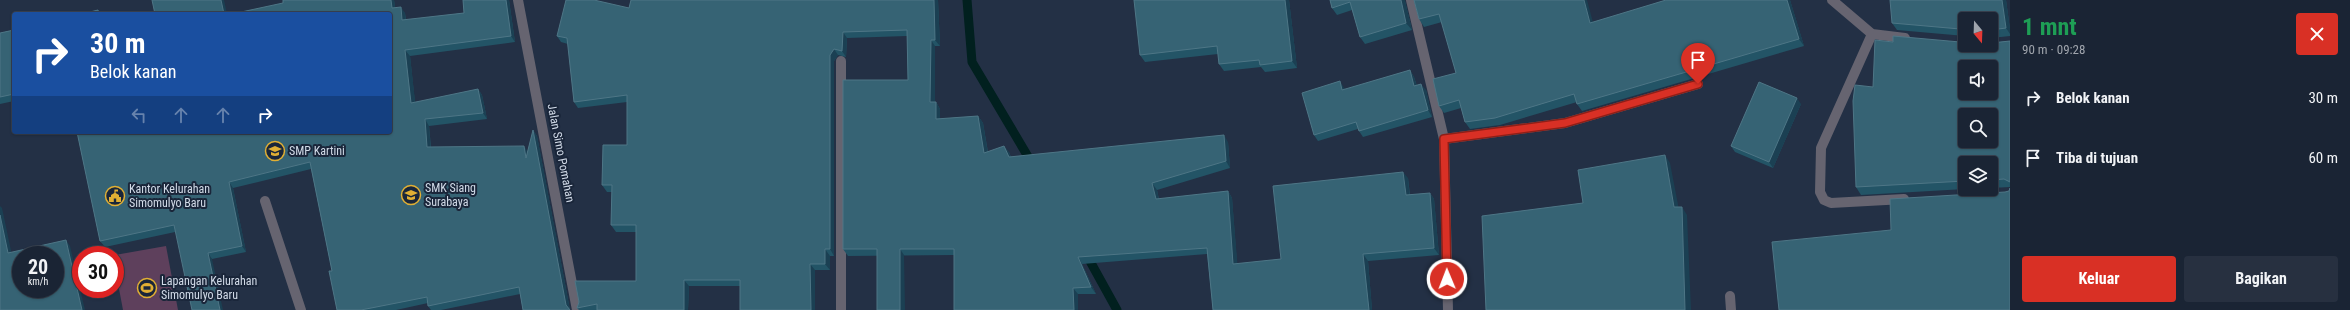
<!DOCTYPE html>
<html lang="id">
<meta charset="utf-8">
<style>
body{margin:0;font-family:"Roboto Condensed",sans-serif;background:#273040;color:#f1f3f6;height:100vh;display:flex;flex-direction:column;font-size:15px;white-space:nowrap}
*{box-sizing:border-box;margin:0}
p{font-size:13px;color:#9fa4ac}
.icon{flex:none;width:22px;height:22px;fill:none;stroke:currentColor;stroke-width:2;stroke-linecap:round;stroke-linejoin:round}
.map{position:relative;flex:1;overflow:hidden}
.details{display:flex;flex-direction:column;background:#1a2434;width:340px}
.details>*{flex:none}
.banner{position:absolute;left:12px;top:12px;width:380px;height:122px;border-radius:4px;box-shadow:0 1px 3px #0004,0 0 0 1px #38414f;background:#1a4fa0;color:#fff;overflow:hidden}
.needle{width:26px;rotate:161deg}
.controls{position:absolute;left:1958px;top:12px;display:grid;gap:8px}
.controls a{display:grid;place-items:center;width:40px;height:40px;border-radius:4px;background:#1a2434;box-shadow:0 1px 3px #0004,0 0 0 1px #38414f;font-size:20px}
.speed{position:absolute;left:12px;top:246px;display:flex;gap:8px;font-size:20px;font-weight:700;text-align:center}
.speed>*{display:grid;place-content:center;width:52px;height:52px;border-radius:50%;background:#1a2434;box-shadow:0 1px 3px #0004,0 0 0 1px #38414f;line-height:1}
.speed small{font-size:10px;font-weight:400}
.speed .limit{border:6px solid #d22;background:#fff;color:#111}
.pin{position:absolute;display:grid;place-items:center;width:34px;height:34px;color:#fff;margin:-41px -17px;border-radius:50% 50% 50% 0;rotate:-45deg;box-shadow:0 0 4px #0007}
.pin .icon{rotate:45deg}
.me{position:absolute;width:44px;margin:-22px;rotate:359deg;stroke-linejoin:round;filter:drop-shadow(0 0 3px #0008)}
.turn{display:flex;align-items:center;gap:14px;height:84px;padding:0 12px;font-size:18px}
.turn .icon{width:52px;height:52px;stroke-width:2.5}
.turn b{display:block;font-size:28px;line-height:34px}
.lanes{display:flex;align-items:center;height:38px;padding:0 12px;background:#0003;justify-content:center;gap:20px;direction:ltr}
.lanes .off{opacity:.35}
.round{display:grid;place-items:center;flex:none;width:42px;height:42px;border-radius:4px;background:#273040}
.headline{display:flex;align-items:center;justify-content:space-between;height:68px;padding:0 12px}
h1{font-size:24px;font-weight:700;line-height:30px;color:#1e9e55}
.button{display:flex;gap:8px;margin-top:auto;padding:8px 12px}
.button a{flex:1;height:46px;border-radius:4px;background:#d93025;color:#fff;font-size:16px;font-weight:700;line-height:46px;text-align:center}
.button a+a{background:#273040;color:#f1f3f6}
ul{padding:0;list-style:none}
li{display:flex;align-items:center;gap:12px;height:60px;padding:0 12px}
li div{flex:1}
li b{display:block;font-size:15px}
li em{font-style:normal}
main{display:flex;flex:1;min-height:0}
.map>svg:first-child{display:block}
.green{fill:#5e405c}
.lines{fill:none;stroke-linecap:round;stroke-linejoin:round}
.stream{stroke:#01201f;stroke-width:9}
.lane{stroke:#666470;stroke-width:10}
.street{stroke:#666470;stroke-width:10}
.wall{fill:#235466}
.shaded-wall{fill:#1b4053}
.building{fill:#366374;stroke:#4e7686;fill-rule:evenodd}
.route-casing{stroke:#8d1f18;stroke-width:10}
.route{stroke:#d93025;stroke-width:7}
.labels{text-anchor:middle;stroke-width:4;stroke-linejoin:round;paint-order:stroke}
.poi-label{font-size:12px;fill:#d2dbe8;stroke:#1a263a;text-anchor:start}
.street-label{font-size:12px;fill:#d2dbe8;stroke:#1a263a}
</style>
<main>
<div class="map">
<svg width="2010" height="310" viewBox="0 0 2010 310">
<rect width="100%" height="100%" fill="#233045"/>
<path class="green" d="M166,246L178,310H123L115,267V255Z"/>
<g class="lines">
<path class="stream" d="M967,0L972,62L1033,165
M1085,252L1117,310"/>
<path class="lane" d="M265,201L301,310
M1730,296L1731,310"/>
<path class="street" d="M518,0L577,310
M1411,0L1444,139L1448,310
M1832,0L1872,34L1905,38
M1872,34L1821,148L1820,192L1824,200L1831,203L1904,199
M1444,139L1565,123L1698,84
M841,310V61"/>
</g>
<path class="wall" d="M283,0H394L395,8L405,13L406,20L464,13L463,0H509L515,42L410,56L415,103L478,89L482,95L487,119L429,126L431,147L528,151L533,130L537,136L570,310H523L520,294L441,310H431L428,306V303L396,310H337L332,271L311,169L233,188L246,252L212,259L175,232L105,247L100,241L77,132H390L283,3Z
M631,0H938L940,46H935V102H936L940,109V119L978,116L983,123L988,152H1009L1011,157L1228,142L1230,168L1157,190L1159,199L1228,191L1232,198L1237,264L1281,259L1408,178L1410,195L1430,193L1434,199L1439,255L1368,261L1372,310H1213L1207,254L1082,264L1096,294H1078V310H954V255L848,256L843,249L908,80L907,36L847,38L846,57L838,55L834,61V256H830V270H815L740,286H689L688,310H579L577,308L636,281V232H616L611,225L612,192H607L602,185L627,145V102L578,108L574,102L568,44L561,42L557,36L629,8Z
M1289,0L1297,68L1265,72L1261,67L1224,71L1219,64L1218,54L1145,62L1140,55Z
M1330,0L1405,1L1412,30L1365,44L1360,37L1352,10L1337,15L1332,8Z
M1414,0L1593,22L1790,0L1804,46L1582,111L1577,104V102L1500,125L1470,129L1465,122L1461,108L1444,113L1439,106L1456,73L1442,22L1424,27L1419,19Z
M2006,0L2010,29V36L1991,38V19H1965V36L1897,30L1892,23Z
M14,30V101L0,104V33Z
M2010,41V187L1991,188V163H1965V189L1861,195L1856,187L1873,87L1893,42H1960L1965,45Z
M1410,70L1414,77L1417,86L1426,90L1432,117L1363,137L1359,131L1358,129L1318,141L1314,135L1344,88L1345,90Z
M1801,104L1773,168L1735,152L1731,146Z"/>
<path class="shaded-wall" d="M221,0H224L227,14H224Z
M391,0H394L396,14L392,8Z
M506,0H509L515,42L511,36Z
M934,0H938L940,46L935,40Z
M1285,0H1289L1297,68L1292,61Z
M1401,0H1405V1L1412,30L1406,23Z
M1584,0H1587L1595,30L1590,23Z
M1787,0H1790L1804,46L1799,39Z
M2002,0H2006L2010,29V34L2006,28Z
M401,7L405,13L406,26L402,20Z
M843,32L847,38L846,57L842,51Z
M931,40L935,46V109L930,102Z
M834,49L838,55L834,61V256L830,249V55Z
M405,50L410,56L416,109L411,103Z
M1410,70L1414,77L1419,93L1414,86Z
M1340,81L1344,88L1347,96L1342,90Z
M1421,84L1426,90L1432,117L1428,110Z
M478,89L482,95L487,119L483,113Z
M1797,98L1801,104L1773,168L1769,162Z
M936,102L940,109V125L936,119Z
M978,116L983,123L989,160L984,153Z
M425,119L429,126L431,153L427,147Z
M533,130L537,136L570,310L566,305Z
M1224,135L1228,142L1230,168L1226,161Z
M524,146L528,152L526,158Z
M1004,146L1009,152L1013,164L1009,157Z
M1665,155L1670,163L1680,215L1674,207Z
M1403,172L1408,178L1410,202L1406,195Z
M229,182L233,188L246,252L242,246Z
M1152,183L1157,190L1160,206L1156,199Z
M1228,191L1232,198L1238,271L1233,264Z
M1430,193L1434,199L1439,255L1434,248Z
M0,206L2,208L13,260L8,253L0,215Z
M1682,207L1687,215L1691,310H1685Z
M66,240L70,246L85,310H82Z
M825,249L830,256V270L825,264Z
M900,249L904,255L905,310H900Z
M208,253L212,259L223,310H220Z
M1363,254L1368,261L1372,310H1369Z
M1078,257L1082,264L1096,294L1091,287Z
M810,264L815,270V310H811Z
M684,280L689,286L688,310H684Z
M1073,288L1078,294V310H1074Z"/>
<path class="building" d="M152,0H221L224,14H155Z
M283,0H391L392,8L401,7L402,20L464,13L463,0H506L511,36L405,50L411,103L478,89L483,113L425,119L427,147L524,146L526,158L533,130L566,305L570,310H523L519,287L428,306L427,297L361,310H337L329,271H332L310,162L229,182L242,246L208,253L220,310H192L174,225L100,241L77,132H390V14H232L283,3Z
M566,0H594L629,8L631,0H934L935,40H931L930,102H936V119L978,116L984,153L1004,146L1009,157L1224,135L1226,161L1152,183L1156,199L1228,191L1233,264L1281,259L1273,186L1403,172L1406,195L1430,193L1434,248L1363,254L1369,310H1213L1207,248L1078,257L1091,287L1073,288L1074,310H954V249H900V310H877V249H843V80H908L907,30L843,32L842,51L834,49L830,55V249H825V264H810L811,310H740V280H684V310H597V304L577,308L579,302L575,281H636V225H611L612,185H602L603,145H627V95L574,102L567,38L557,36Z
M1134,0H1285L1292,61L1260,65L1259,60L1219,64L1217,46L1140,55Z
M1330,0H1401L1406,23L1360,37L1350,2L1332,8Z
M1414,0H1584L1590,23L1666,0H1787L1799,39L1577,104L1574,94L1495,118L1465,122L1459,100L1439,106L1433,79L1456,73L1439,14L1419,19Z
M1890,0H2002L2006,28L1991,30V19H1965V32L1960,29L1892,23Z
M98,10L99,14H82Z
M14,30V94L0,97V33Z
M1893,36L1960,42L1965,38V45H1991V43L2010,41V182L2004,179L1991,180V163H1965V181L1856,187L1853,101L1855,85L1873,87L1875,40L1893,42ZM1965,67H1991V93H1965ZM1965,115H1991V141H1965Z
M1410,70L1414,86L1421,84L1428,110L1359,131L1356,122L1314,135L1302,93L1340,81L1342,90Z
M1759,82L1797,98L1769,162L1731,146Z
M1665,155L1674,207H1682L1685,310H1486L1482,216L1583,203L1578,170Z
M2010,188V310H1779L1772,242L1891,230L1890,199L2005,192L2009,191Z
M0,215L8,253L66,240L82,310H0ZM21,255H55V289H21Z"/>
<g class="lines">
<g class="route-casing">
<path id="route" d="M1447,279L1444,139L1565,123L1698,84"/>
</g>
<use href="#route" class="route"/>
</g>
<defs>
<g id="school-ring" transform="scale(1)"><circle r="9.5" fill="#1a263a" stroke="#e1af34" stroke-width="1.5"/><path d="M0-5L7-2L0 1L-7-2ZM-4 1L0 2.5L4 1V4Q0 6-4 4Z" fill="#e1af34"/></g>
<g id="civic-ring" transform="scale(1)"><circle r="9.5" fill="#1a263a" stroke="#e1af34" stroke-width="1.5"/><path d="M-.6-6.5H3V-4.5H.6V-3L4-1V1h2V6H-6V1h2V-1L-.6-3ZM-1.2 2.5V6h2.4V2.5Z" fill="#e1af34"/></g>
<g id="stadium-ring" transform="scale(1)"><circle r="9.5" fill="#1a263a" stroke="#e1af34" stroke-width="1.5"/><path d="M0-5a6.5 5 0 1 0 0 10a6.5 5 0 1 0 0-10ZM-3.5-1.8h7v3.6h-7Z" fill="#e1af34"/></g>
</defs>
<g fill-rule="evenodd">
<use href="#school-ring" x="275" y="151"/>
<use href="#school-ring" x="411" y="195"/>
<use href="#civic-ring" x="115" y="196"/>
<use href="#stadium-ring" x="147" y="288"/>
</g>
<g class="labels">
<g class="poi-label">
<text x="289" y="155">SMP Kartini</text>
<text x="425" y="192">SMK Siang<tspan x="425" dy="14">Surabaya</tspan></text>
<text x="129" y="193">Kantor Kelurahan<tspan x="129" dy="14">Simomulyo Baru</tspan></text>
<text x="161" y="285">Lapangan Kelurahan<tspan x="161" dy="14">Simomulyo Baru</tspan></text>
</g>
<g class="street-label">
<text transform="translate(561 153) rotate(79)" y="4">Jalan Simo Pomahan</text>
</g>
</g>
</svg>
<div class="controls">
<a><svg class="needle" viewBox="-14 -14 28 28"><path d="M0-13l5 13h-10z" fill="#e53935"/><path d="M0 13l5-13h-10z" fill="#9fa4ac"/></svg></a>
<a><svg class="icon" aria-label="sound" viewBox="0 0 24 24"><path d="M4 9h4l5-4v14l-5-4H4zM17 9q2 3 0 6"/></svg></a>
<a><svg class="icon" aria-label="search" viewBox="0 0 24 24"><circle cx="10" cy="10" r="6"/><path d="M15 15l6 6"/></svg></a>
<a><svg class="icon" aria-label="layers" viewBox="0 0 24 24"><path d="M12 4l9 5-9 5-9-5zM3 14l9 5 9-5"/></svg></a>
</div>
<div class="speed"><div>20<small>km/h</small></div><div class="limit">30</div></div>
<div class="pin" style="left:1698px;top:84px;background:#d93025"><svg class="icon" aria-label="arrive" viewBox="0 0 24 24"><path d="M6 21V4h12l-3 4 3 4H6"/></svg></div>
<svg class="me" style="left:1447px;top:279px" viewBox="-20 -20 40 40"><circle r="17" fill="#d93025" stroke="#fff" stroke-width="3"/><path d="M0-11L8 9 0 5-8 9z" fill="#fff"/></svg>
<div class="banner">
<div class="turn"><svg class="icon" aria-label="right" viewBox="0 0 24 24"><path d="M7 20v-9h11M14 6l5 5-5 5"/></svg><div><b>30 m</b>Belok kanan</div></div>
<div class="lanes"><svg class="icon off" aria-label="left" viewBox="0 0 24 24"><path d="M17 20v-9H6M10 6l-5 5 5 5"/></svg><svg class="icon off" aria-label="ahead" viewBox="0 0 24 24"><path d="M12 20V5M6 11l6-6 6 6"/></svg><svg class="icon off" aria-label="ahead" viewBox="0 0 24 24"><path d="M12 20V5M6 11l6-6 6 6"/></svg><svg class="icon" aria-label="right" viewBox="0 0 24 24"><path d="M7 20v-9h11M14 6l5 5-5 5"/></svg></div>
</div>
</div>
<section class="details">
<div class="headline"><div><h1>1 mnt</h1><p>90 m · 09:28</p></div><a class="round" style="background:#d93025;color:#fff"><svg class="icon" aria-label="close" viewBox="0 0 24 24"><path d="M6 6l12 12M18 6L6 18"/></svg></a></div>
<ul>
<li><svg class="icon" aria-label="right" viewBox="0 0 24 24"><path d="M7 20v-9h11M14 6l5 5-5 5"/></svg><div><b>Belok kanan</b></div><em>30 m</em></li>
<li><svg class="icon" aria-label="arrive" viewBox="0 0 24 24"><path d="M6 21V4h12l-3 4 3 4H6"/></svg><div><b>Tiba di tujuan</b></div><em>60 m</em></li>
</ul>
<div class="button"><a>Keluar</a><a>Bagikan</a></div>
</section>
</main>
